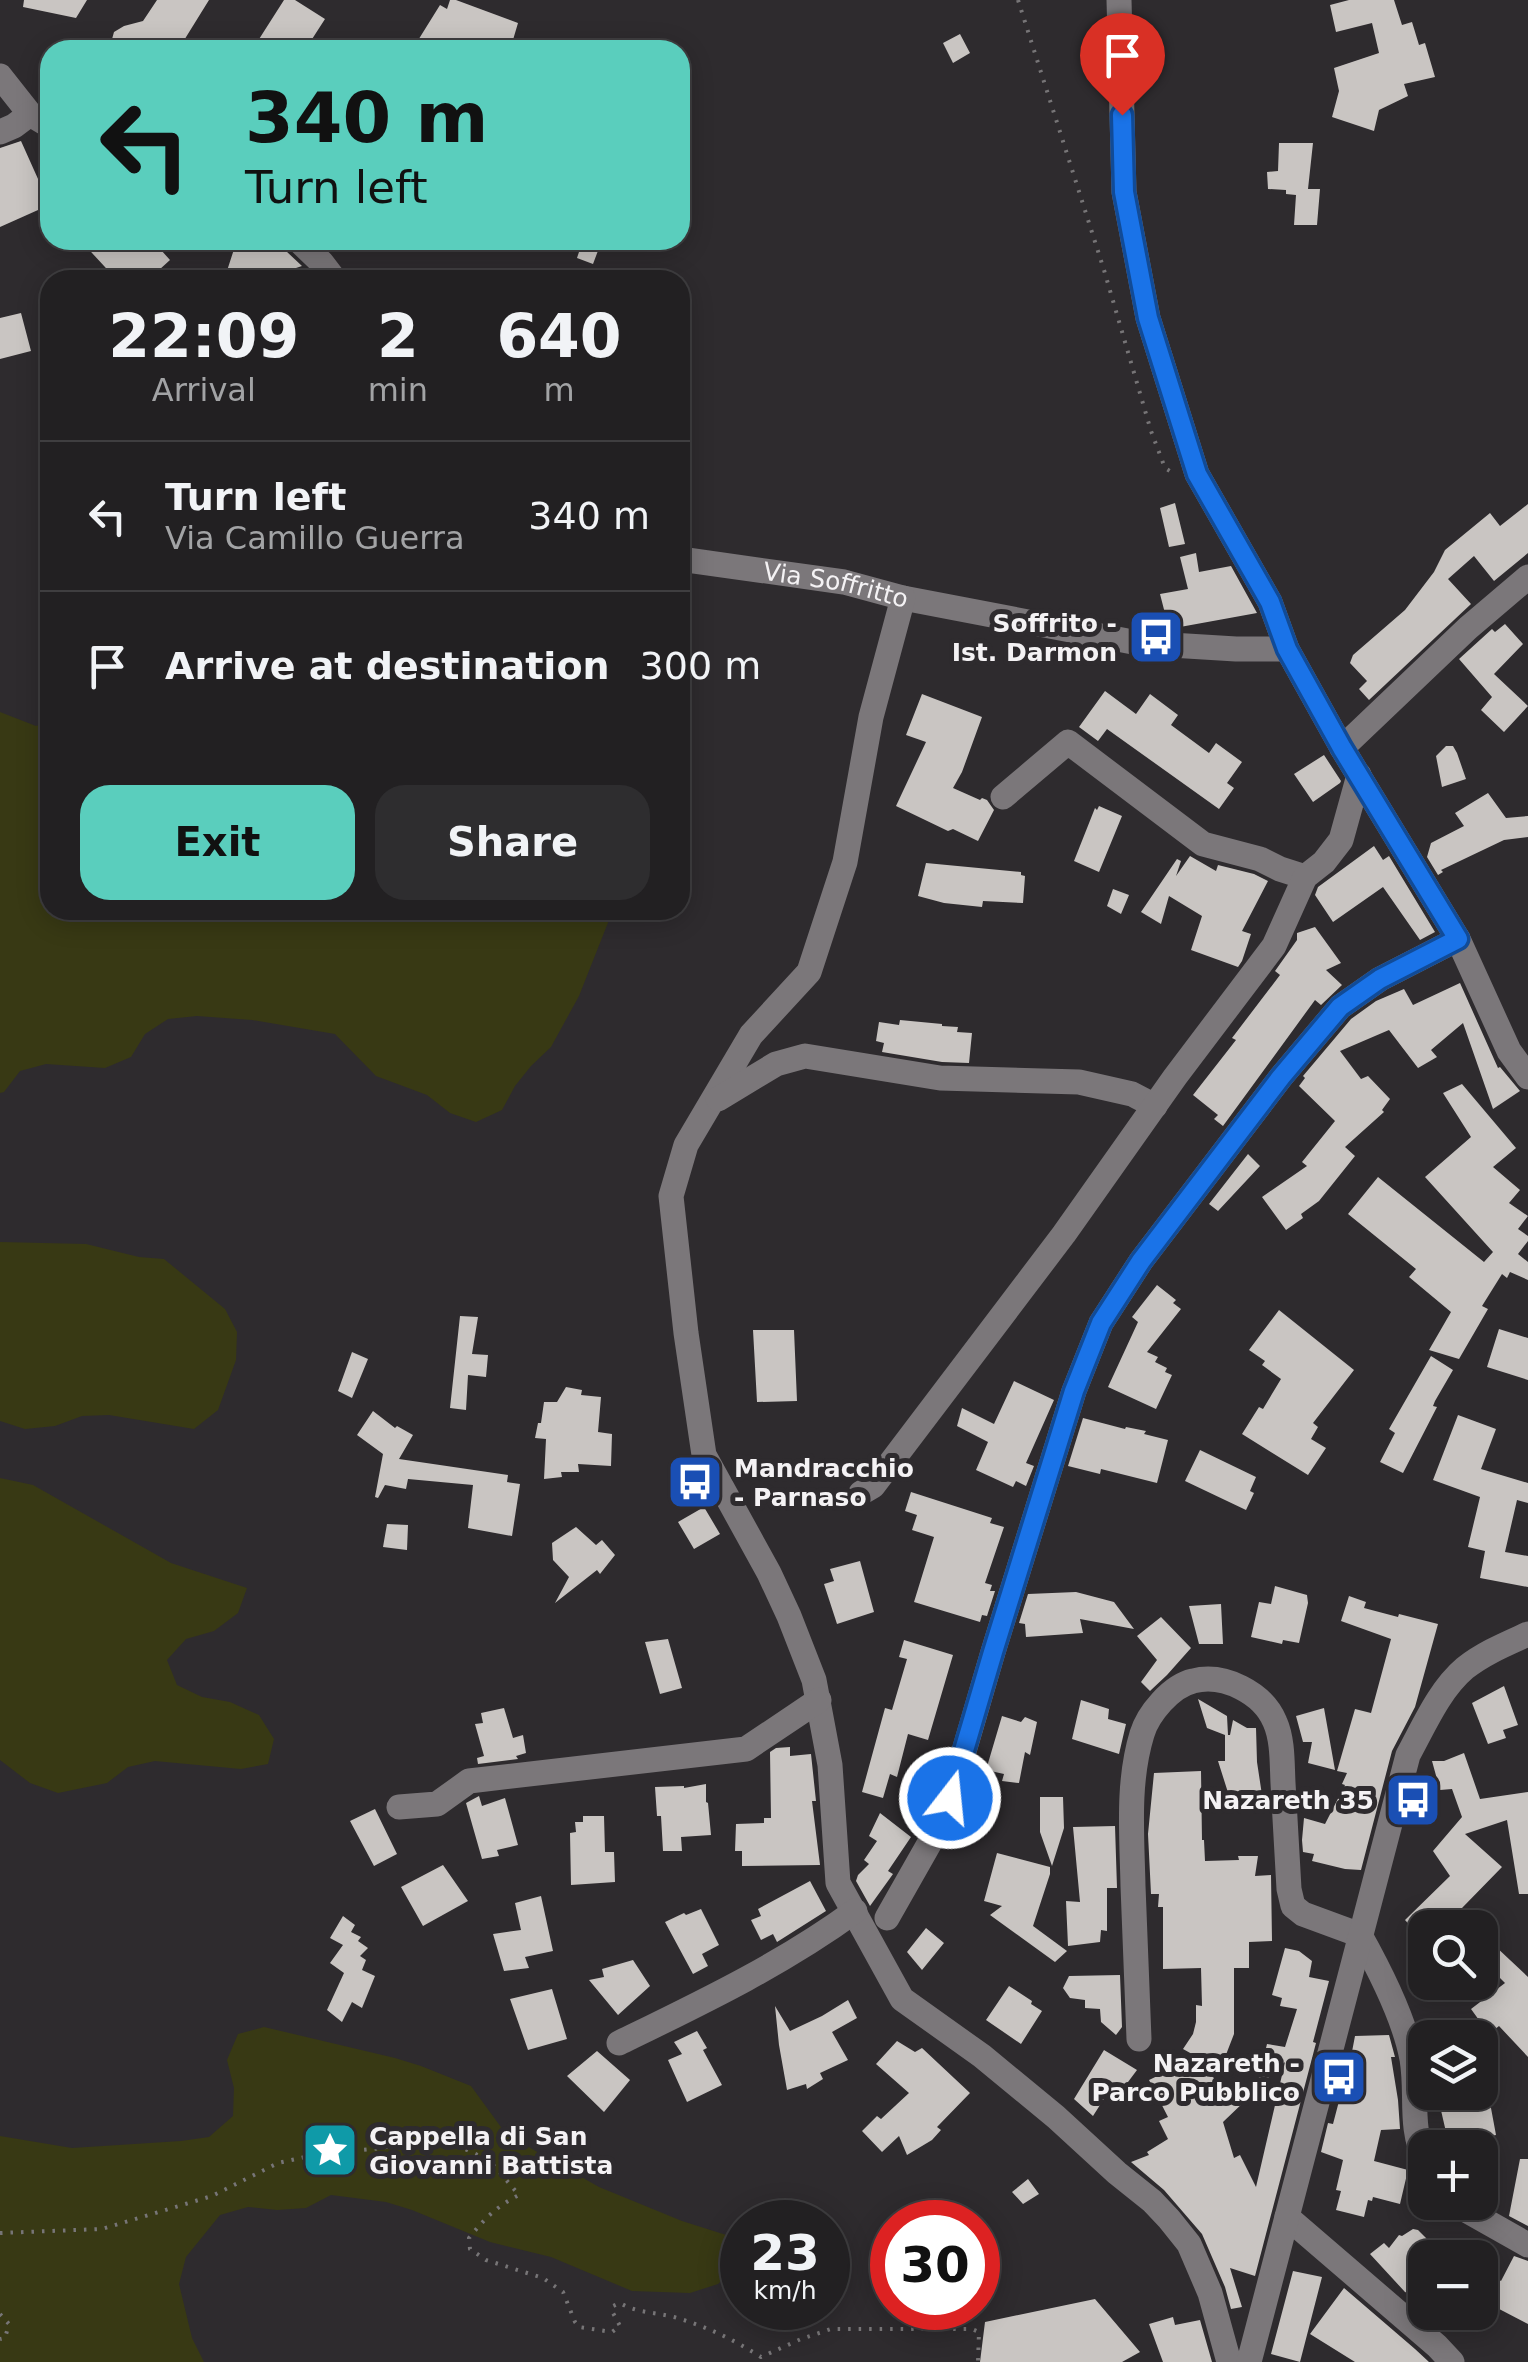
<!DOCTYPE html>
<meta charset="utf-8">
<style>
body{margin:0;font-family:"DejaVu Sans",sans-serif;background:#2e2d2f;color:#f1f3f6;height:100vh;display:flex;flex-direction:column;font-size:38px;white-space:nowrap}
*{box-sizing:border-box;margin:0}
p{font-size:32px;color:#a2a3a5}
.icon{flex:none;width:55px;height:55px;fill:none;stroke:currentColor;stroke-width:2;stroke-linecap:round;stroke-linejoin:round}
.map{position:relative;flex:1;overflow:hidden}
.details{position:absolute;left:40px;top:270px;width:650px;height:650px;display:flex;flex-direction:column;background:#222022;border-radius:30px;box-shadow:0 5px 25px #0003,0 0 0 2px #3f3e40}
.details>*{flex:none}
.top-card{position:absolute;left:40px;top:40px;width:650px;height:210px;border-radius:30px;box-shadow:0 5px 25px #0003,0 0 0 2px #3f3e40;background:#5acebd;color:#111;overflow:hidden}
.buttons{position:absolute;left:1408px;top:1910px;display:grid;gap:20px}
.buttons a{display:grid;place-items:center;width:90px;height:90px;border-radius:20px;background:#222022;box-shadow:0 5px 25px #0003,0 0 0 2px #3f3e40;font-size:50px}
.speed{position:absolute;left:720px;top:2200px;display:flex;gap:20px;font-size:50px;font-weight:700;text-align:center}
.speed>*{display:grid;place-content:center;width:130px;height:130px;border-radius:50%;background:#222022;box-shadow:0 5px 25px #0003,0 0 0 2px #3f3e40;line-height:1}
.speed small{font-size:25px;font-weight:400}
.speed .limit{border:15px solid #d22;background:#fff;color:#111}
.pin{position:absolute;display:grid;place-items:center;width:85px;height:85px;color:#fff;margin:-102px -42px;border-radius:50% 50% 50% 0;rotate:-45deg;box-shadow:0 0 10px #0007}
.pin .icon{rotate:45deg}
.me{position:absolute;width:110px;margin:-55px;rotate:16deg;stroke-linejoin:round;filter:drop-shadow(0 0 8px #0008)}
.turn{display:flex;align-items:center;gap:35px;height:210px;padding:0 40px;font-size:45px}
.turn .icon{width:130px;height:130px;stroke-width:2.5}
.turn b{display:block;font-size:70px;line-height:85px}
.eta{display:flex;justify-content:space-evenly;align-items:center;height:170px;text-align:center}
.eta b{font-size:60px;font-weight:700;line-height:70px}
.button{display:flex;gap:20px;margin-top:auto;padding:20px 40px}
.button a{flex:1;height:115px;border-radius:30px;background:#5acebd;color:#111;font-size:40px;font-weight:700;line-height:115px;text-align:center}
.button a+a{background:#2e2d2f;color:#f1f3f6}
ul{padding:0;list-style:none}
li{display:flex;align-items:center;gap:30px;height:150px;padding:0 40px;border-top:2px solid #3f3e40}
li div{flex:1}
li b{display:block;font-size:38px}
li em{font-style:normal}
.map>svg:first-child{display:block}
.green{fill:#383914}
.building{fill:#c9c5c2}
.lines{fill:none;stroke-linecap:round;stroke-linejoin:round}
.path{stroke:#777577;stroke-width:4;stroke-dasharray:2.5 8;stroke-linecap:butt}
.minor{stroke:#7b777a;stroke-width:25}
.route-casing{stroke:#114b97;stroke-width:25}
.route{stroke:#1a73e8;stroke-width:18}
.labels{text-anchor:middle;stroke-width:10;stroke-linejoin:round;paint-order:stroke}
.street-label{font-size:25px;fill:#f4f2f4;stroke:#2e2b2e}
.poi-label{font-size:25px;font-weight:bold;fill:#f4f2f4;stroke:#2e2b2e;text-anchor:end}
</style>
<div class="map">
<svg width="1528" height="2362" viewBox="0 0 1528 2362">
<rect width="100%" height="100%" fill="#2e2b2e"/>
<path class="green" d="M0,712L36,726L50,721V910H613L579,996L551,1047L531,1066L515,1086L502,1110L476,1122L450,1113L427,1095L376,1076L335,1034L252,1020L197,1016L168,1019L145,1034L131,1057L105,1068L46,1064L20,1071L4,1092L0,1093Z
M0,1242L86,1244L139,1257L164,1259L225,1309L237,1332L236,1360L218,1410L194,1429L109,1415L82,1416L55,1426L25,1429L0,1421Z
M0,1478L33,1485L171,1563L247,1588L238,1613L214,1631L186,1639L167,1660L177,1685L202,1697L230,1702L259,1715L274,1739L268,1764L241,1769L155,1761L128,1767L107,1783L58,1793L30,1783L0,1760Z
M264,2027L395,2058L421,2066L471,2086L506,2134L599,2187L682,2221L742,2240V2262L718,2284L690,2293L632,2291L551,2257L490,2242L412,2210L386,2202L331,2195L306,2208L277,2210L248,2207L220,2215L186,2257L179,2284L192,2338L204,2362H0V2136L72,2148L181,2141L209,2137L233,2116L234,2088L227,2060L238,2034Z"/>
<path class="building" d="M24,0H87L76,18L23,7Z
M157,0H209L178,50H109L114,32L124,26L143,21Z
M284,0H295L325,19L305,50H252Z
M450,0H456L518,23L510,50H412L440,5L447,9Z
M1349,0H1394L1402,25L1412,22L1419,45L1425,43L1435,77L1404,84L1408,96L1379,110L1374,131L1332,117L1339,91L1334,68L1379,53L1372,23L1336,32L1330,5Z
M960,34L970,53L953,63L943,43Z
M21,141L47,199L44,200L47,206L0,227V148Z
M1279,143H1313L1308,189H1320L1317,225H1294L1296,195L1286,194V190L1268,189L1267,172L1278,171Z
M80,240H152L170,260L148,280H117Z
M237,240H281L286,251L302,266L260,280H224Z
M583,240H602L593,264L577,258Z
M21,313L31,351L0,359V318Z
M1175,503L1185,544L1169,547L1160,508Z
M1528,504V553L1494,581L1474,556L1448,579L1471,604L1369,700L1359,689L1367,681L1350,663L1353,655L1405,610L1434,572L1445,550L1490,513L1500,526Z
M1196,553L1199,572L1231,566L1257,613L1169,629L1160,594L1188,589L1180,557Z
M1505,624L1523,644L1494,674L1528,706L1504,732L1481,710L1492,697L1459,659L1492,629L1495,632Z
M1105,691L1136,714L1150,694L1178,715L1171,725L1209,753L1216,743L1242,762L1227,783L1234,788L1219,809L1107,729L1098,741L1079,727Z
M922,694L982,717L962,772L953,788L980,800L982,798L987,800L994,810L978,841L953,829L948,831L896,806L926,742L906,735Z
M1446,746H1453L1457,753L1466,779L1442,787L1436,756Z
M1324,755L1341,781L1340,783L1313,802L1294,774Z
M1488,793L1506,818L1528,816V837L1504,840L1441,870L1443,872L1438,875L1427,857L1431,843L1464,826L1455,813Z
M1099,806L1122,816L1099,872L1074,861L1095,808L1097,810Z
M1374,846L1383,860L1389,856L1435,932L1420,940L1383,887L1333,922L1315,895L1318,887Z
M1190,856L1216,871L1218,865L1254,874L1268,881L1242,931L1251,934L1242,961L1238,967L1191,950L1202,916L1169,896L1161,924L1141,912L1177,859L1181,861L1176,876Z
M926,863L1021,872V875L1025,876L1023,903L983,901L982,907L944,903L918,896Z
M1113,889L1129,895L1121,914L1107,906Z
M1315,927L1341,963L1326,970L1342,985L1321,1005L1315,1000L1223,1126L1214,1119L1218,1115L1193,1095L1236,1040L1232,1038L1280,975L1275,971L1297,940V933Z
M1460,983L1498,1068L1500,1067L1520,1091L1493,1109L1463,1023L1431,1050L1437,1057L1418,1068L1389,1030L1340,1051L1361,1079L1368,1076L1390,1099L1382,1110L1384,1112L1345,1147L1355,1156L1319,1201L1301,1214L1303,1218L1286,1230L1262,1197L1307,1166L1302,1162L1335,1121L1299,1086L1305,1078L1303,1076L1351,1019L1376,1001L1404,989L1413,1005Z
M900,1020L942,1024V1026L958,1027L957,1032L972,1033L969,1063L942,1062L882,1052L884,1043L876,1041L879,1022L899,1025Z
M1462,1084L1516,1148L1493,1167L1520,1190L1509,1203L1528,1216L1518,1229L1528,1236V1241L1518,1254L1528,1262V1280L1510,1272L1507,1278L1502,1274L1482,1306L1488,1309L1459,1359L1429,1350L1451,1312L1409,1277L1416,1269L1348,1214L1378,1177L1484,1262L1493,1252L1425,1177L1471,1137L1443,1093Z
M1248,1154L1260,1166L1218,1211L1209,1204Z
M1157,1285L1176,1300L1173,1303L1181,1309L1147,1352L1158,1357L1155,1362L1167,1368L1165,1372L1172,1375L1156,1409L1108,1387L1138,1322L1132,1317Z
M1279,1310L1354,1370L1313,1423L1318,1427L1311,1439L1326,1448L1308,1475L1242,1434L1259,1407L1263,1409L1281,1379L1262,1365L1265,1361L1249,1350Z
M460,1316L478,1317L472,1354L488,1355L486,1377L468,1375L466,1410L450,1408Z
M1499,1329L1528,1338V1380L1487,1367Z
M753,1330H794L797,1401L757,1402Z
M352,1352L368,1359L352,1398L338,1391Z
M1431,1356L1453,1370L1435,1401L1433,1406L1437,1407L1403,1473L1380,1462L1395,1433L1389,1429Z
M1014,1381L1054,1400L1026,1463L1034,1466L1026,1486L1016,1481L1013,1487L976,1470L988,1442L957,1426L962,1408L994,1424Z
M566,1387L582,1390L581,1395L601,1397L598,1432L612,1434L611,1466L578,1464L579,1472H561L562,1477L544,1479L546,1439L535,1438L538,1423H541L544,1402H557Z
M373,1411L395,1428L397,1426L413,1435L399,1459L508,1475L507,1482L520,1484L512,1536L468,1528L473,1485L408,1479L406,1489L385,1485L378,1498L375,1497L383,1454L357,1435Z
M1458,1415L1496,1429L1481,1469L1528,1483V1503L1517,1500L1505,1552L1528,1556V1587L1480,1578L1485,1551L1468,1547L1480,1497L1433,1480Z
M1083,1418L1125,1429L1126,1427L1146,1431L1144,1434L1168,1440L1157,1483L1101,1469L1100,1474L1068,1466Z
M1200,1450L1256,1477L1250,1491L1254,1493L1246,1510L1185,1481Z
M911,1492L992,1518L990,1523L1004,1527L985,1583L992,1585L990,1591H995L987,1616L982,1615L980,1622L914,1602L934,1537L912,1530L917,1515L905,1511Z
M704,1507L720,1534L694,1549L678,1522Z
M387,1524L408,1525L407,1550L383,1547Z
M576,1527L596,1545L602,1540L615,1555L600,1574L597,1570L555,1603L569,1577L553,1560L552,1543Z
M860,1561L874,1612L837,1624L824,1584L834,1581L830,1569Z
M1275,1586L1307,1595L1308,1603L1299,1643L1283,1640L1282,1644L1251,1637L1259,1602L1271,1604Z
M1076,1592L1114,1602L1134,1629L1080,1619L1083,1633L1026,1637L1025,1624L1019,1623L1028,1594Z
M1349,1596L1366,1602L1364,1608L1398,1617L1399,1614L1438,1624L1415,1707L1392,1751L1361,1870L1345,1869L1312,1861L1314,1854L1303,1852L1302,1840L1304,1818L1325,1824L1345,1785L1342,1784L1347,1773L1337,1771L1355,1709L1371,1713L1391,1639L1341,1621Z
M1221,1604L1223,1644H1199L1189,1606Z
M1161,1617L1191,1648L1167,1675L1150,1691L1141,1682L1157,1660L1137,1636Z
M668,1639L682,1688L660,1694L645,1642Z
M904,1640L953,1655L928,1740L908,1734L897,1777L890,1774L883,1798L862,1792L885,1708L892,1710L907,1659L899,1657Z
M1504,1686L1518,1725L1503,1730L1506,1738L1488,1744L1472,1703Z
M1198,1699L1227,1716L1228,1735H1230L1233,1720L1247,1728H1256L1257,1762L1262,1795L1231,1802L1218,1761H1225V1735L1207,1728Z
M1081,1700L1109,1709L1108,1719L1126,1724L1119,1754L1072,1739Z
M504,1708L513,1738L523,1735L526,1753L516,1756L518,1759L478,1764L477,1758L484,1756L475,1724L483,1723L481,1713Z
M1324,1708L1335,1770L1308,1763L1312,1742H1303L1296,1716Z
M1002,1716L1021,1722L1025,1717L1037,1722L1030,1755L1025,1752L1019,1783L1002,1781L1004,1774L986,1770Z
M790,1747V1756L811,1754L816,1801H812L820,1865L742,1866V1851H735L736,1824L764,1823V1818H771L770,1752L776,1748Z
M1464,1753L1480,1799L1528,1792V1894H1519L1507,1820L1465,1834L1502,1867L1462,1908L1473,1918L1464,1928H1425V1942L1405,1920L1450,1876L1433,1851L1462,1817L1452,1789L1440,1790L1432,1761H1444Z
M1201,1771L1202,1840H1204L1205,1861L1239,1860L1238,1856H1258L1255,1876L1271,1875L1272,1941L1249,1942V1968H1234V2034L1222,2065L1189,2056L1192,2054L1183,2049L1193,2034L1196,2022V2005L1202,2006L1201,1968L1163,1969V1907H1158L1159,1894H1151L1148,1834L1154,1773Z
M706,1784V1802L708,1803L711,1835L681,1837L682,1851H663L661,1816H657L655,1787L684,1786V1788Z
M479,1796L482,1806L505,1798L518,1845L497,1850L499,1856L482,1859L466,1803Z
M1040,1797H1063L1064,1828L1052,1866L1040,1832Z
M375,1809L397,1854L374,1866L350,1821Z
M880,1813L911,1837L888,1871L893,1874L870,1906L856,1881L858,1875L869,1864L864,1860L877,1841L869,1836Z
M583,1816H604L605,1852H614L615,1882L571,1885L570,1833L576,1832L575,1822H583Z
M1115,1826L1117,1888H1107V1931L1101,1930L1100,1942L1068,1946L1066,1901L1080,1902L1073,1827Z
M997,1853L1050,1867V1874L1033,1926L1067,1951L1055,1962L990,1915L1002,1906L984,1901Z
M443,1865L468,1901L423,1926L401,1887Z
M810,1881L826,1911L777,1942L773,1934L761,1940L751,1920L761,1916L758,1909Z
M541,1896L553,1951L525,1957L529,1968L504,1971L493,1934L521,1930L515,1903Z
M701,1909L719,1945L702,1954L708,1966L693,1974L665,1922L684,1913L686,1915Z
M343,1916L355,1925L351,1932L361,1937L358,1941L368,1948L360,1956L366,1960L362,1970L375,1976L362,2008L352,2002L342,2022L327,2010L344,1973L330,1963L343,1945L330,1938Z
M926,1928L944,1943L922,1970L907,1952Z
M1480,1936L1491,1948L1494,1945L1528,1977V2057L1499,2026L1489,2034L1471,2009L1505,1983L1480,1958Z
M1285,1948L1299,1951L1312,1961L1309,1977L1329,1981L1313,2042L1316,2043L1255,2276L1230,2268L1242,2307L1231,2309L1225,2287L1202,2234L1164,2190L1131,2162L1149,2155L1147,2152L1168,2139L1159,2121L1168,2117L1149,2080L1170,2070L1185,2058L1246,2100L1223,2122L1234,2158L1240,2155L1256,2187L1285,2062L1256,2089L1267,2044L1285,2047L1297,2009L1280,2006L1282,1998L1272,1995Z
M633,1960L650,1986L618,2015L589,1980L604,1977L602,1969Z
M1120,1975L1122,2027L1116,2035L1101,2022L1100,2009L1085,2008V2000L1070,1998L1063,1988L1069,1976Z
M1009,1986L1032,2001L1031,2004L1042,2011L1021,2044L986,2020Z
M552,1989L567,2039L528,2050L510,1999Z
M848,2000L857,2018L832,2032L848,2060L820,2073L823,2079L807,2089L806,2084L787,2090L779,2045L775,2006L790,2031L822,2016Z
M697,2031L707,2048L703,2050L722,2085L687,2102L668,2060L682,2054L674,2042Z
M1389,2035L1395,2057H1391L1398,2100L1400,2129L1381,2130L1374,2161L1408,2170L1400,2204L1373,2197L1372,2201L1368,2200L1364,2217L1336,2210L1341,2191L1336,2190L1343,2160L1321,2152L1328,2123L1333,2124L1344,2082L1346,2083L1355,2036Z
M897,2041L915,2052L922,2048L970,2093L937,2127L941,2130L932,2140L907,2155L899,2136L882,2152L862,2131L877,2116L881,2119L909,2093L876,2064Z
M1104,2050L1137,2070L1119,2094H1107L1093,2116L1074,2099Z
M597,2051L630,2080L604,2112L567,2076Z
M1446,2092H1488L1496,2135L1449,2145L1440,2106L1448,2104Z
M1520,2159H1528V2226L1509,2216Z
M1028,2179L1039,2194L1023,2204L1012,2192Z
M1413,2229L1418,2230L1446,2258H1425V2299L1405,2292L1370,2254L1384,2243L1389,2248L1399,2235L1402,2236Z
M1514,2256L1528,2261V2324L1480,2299V2268L1501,2281Z
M1293,2271L1322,2277L1300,2362L1271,2354Z
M1344,2288L1415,2349L1429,2362H1355L1310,2334Z
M1095,2299L1140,2352L1122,2362H980L985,2322Z
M1173,2317L1175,2325L1200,2320L1212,2362H1163L1149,2324Z"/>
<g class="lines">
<path class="path" d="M1018,0L1104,270L1151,431L1165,468L1173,473
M0,2233L102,2229L212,2196L278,2163L319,2154L382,2148L426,2137L465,2149L490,2161L519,2195C497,2206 484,2219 469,2238L470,2249L486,2260L543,2278L563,2292L575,2322L579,2327L612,2332L620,2326L613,2313V2306L620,2303C637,2313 655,2312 674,2317C705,2326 733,2339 761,2357L801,2339L831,2329H972L979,2332L978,2362
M0,2314L9,2324L5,2338L0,2339"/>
<g class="minor">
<path d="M1119,0L1124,192L1148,318L1197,474L1270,602L1287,649L1342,748L1458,939L1509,1051L1528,1077"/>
<path d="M0,76L30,114L50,126"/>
<path d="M0,132L14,126L30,114"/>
<path d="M298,240L322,263L335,280"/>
<path id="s1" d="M680,559L844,582L903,598L1138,643L1236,649H1287"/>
<path d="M903,598L871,717L845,862L809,972L751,1035L686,1145L671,1196L686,1333L704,1455L769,1573L789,1616L814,1680L830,1765L838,1883L902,1999L982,2056L1056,2117L1117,2173L1152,2201L1169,2219L1189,2244L1210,2293L1229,2362"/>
<path d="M1342,748L1468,628L1528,577"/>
<path d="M1003,797L1068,742L1203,844L1260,859L1280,869L1305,877"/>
<path d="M718,1099L776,1064L805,1056L940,1078L1079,1082L1132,1094L1155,1106"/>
<path d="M861,1493L873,1486L1064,1234L1175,1077L1274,946L1305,877L1324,862L1341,840L1359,775"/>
<path d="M399,1807L437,1804L469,1781L746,1749L819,1700"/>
<path d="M887,1918L929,1844L950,1799L993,1652L1074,1391L1101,1323L1141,1261L1281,1077L1340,1007L1380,979L1458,939"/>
<path d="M1139,2039C1137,1988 1135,1937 1133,1886C1132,1836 1127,1783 1142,1734C1148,1714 1171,1686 1193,1681C1224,1673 1263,1693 1275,1722C1283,1740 1282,1764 1283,1783C1285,1818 1287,1854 1289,1889L1293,1906L1303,1914L1360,1935C1379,1969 1405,2021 1412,2059C1418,2095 1409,2126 1425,2160"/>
<path d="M619,2043C701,2003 781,1965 855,1911"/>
<path d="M1459,2202L1466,2210L1528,2245"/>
<path d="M1287,2217L1437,2346L1452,2362"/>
<path d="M1249,2362L1408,1755C1424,1726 1439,1690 1465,1668C1484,1653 1506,1644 1528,1634"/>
</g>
</g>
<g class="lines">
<g class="route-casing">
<path id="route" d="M950,1798L993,1652L1074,1391L1101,1323L1141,1261L1281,1077L1340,1007L1380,979L1458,939L1342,748L1287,649L1270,602L1197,474L1148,318L1124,192L1122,115"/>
</g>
<use href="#route" class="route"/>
</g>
<defs>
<g id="bus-square" transform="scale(2.875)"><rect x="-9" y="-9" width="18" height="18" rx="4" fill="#1a4fb4" stroke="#2e2b2e"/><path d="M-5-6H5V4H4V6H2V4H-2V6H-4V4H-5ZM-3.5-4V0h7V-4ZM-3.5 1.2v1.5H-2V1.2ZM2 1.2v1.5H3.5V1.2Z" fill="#fff"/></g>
<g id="sight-square" transform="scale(2.875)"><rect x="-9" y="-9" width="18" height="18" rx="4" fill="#0f9aa8" stroke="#2e2b2e"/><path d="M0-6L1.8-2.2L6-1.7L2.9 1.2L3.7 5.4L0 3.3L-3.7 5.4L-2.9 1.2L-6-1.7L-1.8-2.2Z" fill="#fff"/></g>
</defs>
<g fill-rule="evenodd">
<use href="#bus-square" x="1156" y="637"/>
<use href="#bus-square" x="695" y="1482"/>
<use href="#bus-square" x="1413" y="1800"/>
<use href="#bus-square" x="1339" y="2077"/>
<use href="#sight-square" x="330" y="2150"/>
</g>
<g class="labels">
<g class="street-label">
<text dy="9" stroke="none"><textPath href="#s1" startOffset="158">Via Soffritto</textPath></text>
</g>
<g class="poi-label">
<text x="1117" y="632">Soffrito -<tspan x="1117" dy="29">Ist. Darmon</tspan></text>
<text x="734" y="1477" text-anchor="start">Mandracchio<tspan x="734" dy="29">- Parnaso</tspan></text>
<text x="1374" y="1809">Nazareth 35</text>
<text x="1300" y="2072">Nazareth -<tspan x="1300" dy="29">Parco Pubblico</tspan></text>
<text x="369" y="2145" text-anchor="start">Cappella di San<tspan x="369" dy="29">Giovanni Battista</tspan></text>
</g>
</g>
</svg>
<div class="buttons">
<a><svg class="icon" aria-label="search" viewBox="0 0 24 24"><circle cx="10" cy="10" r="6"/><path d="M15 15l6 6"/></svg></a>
<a><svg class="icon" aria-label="layers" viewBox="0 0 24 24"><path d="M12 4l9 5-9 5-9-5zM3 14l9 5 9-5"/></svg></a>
<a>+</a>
<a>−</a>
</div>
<div class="speed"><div>23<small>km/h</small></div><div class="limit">30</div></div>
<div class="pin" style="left:1122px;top:115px;background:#d93025"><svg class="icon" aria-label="arrive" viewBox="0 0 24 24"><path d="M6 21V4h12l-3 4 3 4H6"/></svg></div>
<svg class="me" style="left:950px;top:1798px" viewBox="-20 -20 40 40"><circle r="17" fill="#1a73e8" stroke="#fff" stroke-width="3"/><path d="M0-11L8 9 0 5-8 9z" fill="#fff"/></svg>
<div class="top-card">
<div class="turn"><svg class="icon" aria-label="left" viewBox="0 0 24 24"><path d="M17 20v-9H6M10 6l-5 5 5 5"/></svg><div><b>340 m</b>Turn left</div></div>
</div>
<section class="details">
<div class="eta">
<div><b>22:09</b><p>Arrival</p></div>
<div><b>2</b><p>min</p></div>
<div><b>640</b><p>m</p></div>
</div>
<ul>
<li><svg class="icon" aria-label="left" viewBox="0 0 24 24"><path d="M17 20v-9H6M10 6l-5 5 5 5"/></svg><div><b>Turn left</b><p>Via Camillo Guerra</p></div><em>340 m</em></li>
<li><svg class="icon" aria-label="arrive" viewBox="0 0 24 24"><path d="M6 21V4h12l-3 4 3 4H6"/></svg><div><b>Arrive at destination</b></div><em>300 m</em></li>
</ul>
<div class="button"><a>Exit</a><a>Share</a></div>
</section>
</div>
